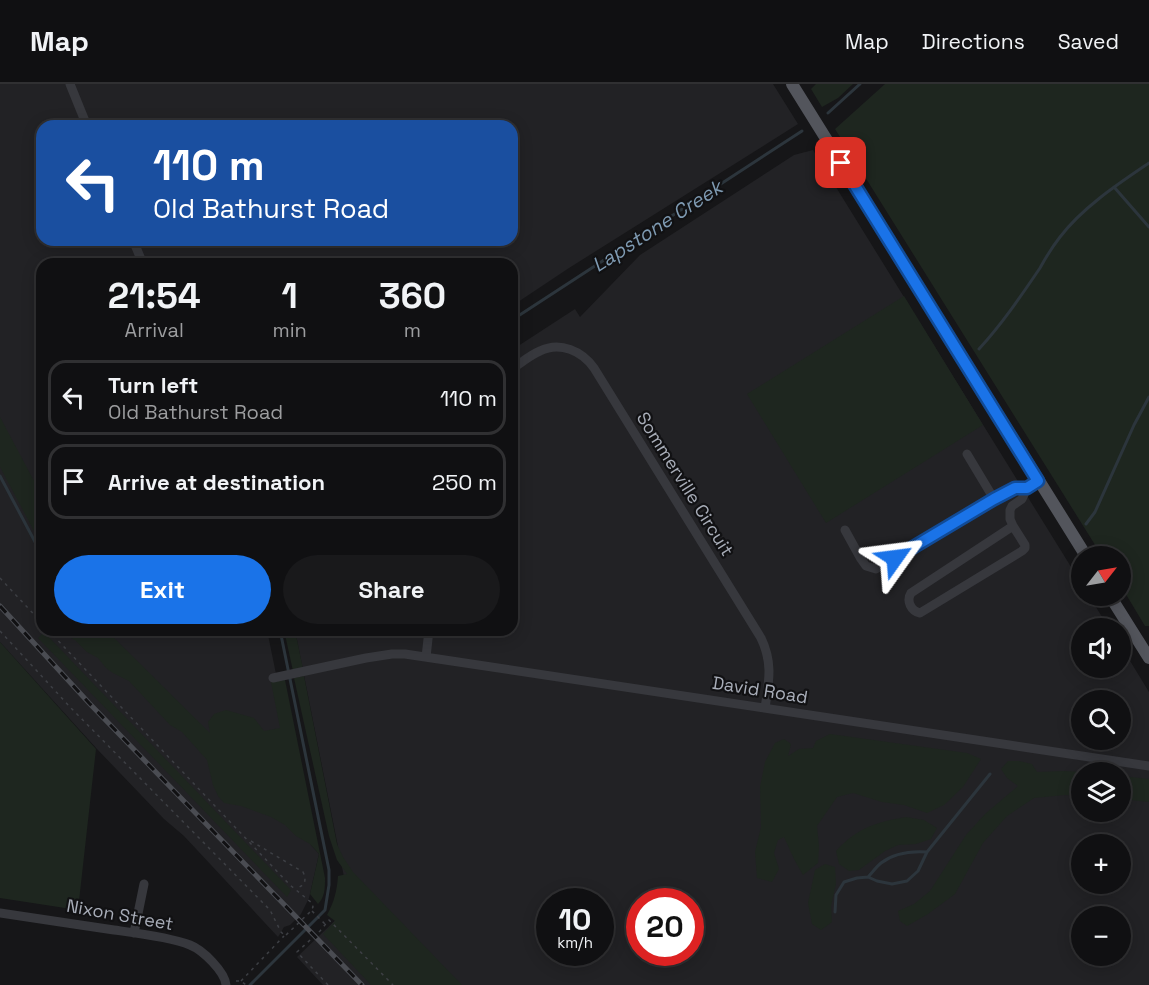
<!DOCTYPE html>
<meta charset="utf-8">
<style>
body{margin:0;font-family:"Space Grotesk",sans-serif;background:#19191b;color:#f1f3f6;height:100vh;display:flex;flex-direction:column;font-size:22px;white-space:nowrap}
*{box-sizing:border-box;margin:0}
p{font-size:20px;color:#9c9d9f}
.icon{flex:none;width:33px;height:33px;fill:none;stroke:currentColor;stroke-width:2;stroke-linecap:round;stroke-linejoin:round}
.map{position:relative;flex:1;overflow:hidden}
.panel{position:absolute;left:36px;top:174px;width:482px;height:378px;display:flex;flex-direction:column;background:#101012;border-radius:18px;box-shadow:0 3px 15px #0003,0 0 0 2px #303032}
.panel>*{flex:none}
.guide{position:absolute;left:36px;top:36px;width:482px;height:126px;border-radius:18px;box-shadow:0 3px 15px #0003,0 0 0 2px #303032;background:#1a4fa0;color:#fff;overflow:hidden}
.needle{width:39px;rotate:59deg}
.buttons{position:absolute;left:1071px;top:462px;display:grid;gap:12px}
.buttons a{display:grid;place-items:center;width:60px;height:60px;border-radius:50%;background:#101012;box-shadow:0 3px 15px #0003,0 0 0 2px #303032;font-size:30px}
.speed{position:absolute;left:536px;top:804px;display:flex;gap:12px;font-size:30px;font-weight:700;text-align:center}
.speed>*{display:grid;place-content:center;width:78px;height:78px;border-radius:50%;background:#101012;box-shadow:0 3px 15px #0003,0 0 0 2px #303032;line-height:1}
.speed small{font-size:15px;font-weight:400}
.speed .limit{border:9px solid #d22;background:#fff;color:#111}
.pin{position:absolute;display:grid;place-items:center;width:51px;height:51px;color:#fff;margin:-26px;border-radius:12px;box-shadow:0 3px 9px #0006}
.me{position:absolute;width:66px;margin:-33px;rotate:59deg;stroke-linejoin:round;filter:drop-shadow(0 0 4px #0008)}
.turn{display:flex;align-items:center;gap:21px;height:126px;padding:0 18px;font-size:27px}
.turn .icon{width:78px;height:78px;stroke-width:2.5}
.turn b{display:block;font-size:42px;line-height:51px}
.eta{display:flex;justify-content:space-evenly;align-items:center;height:102px;text-align:center}
.eta b{font-size:36px;font-weight:800;line-height:42px}
.action{display:flex;gap:12px;margin-top:auto;padding:12px 18px}
.action a{flex:1;height:69px;border-radius:36px;background:#1a73e8;color:#fff;font-size:24px;font-weight:800;line-height:69px;text-align:center}
.action a+a{background:#19191b;color:#f1f3f6}
ul{padding:0;list-style:none}
li{display:flex;align-items:center;gap:18px;height:75px;margin:0 12px 9px;padding:0 6px;border:3px solid #303032;border-radius:18px}
li div{flex:1}
li b{display:block;font-size:22px}
li em{font-style:normal}
header{display:flex;align-items:center;gap:36px;box-sizing:border-box;height:84px;padding:0 30px;background:#101012;border-bottom:2px solid #303032}
header strong{font-size:28px}
nav{display:flex;gap:33px;margin-inline-start:auto;font-size:21px}
.map>svg:first-child{display:block}
.built{fill:#222225;fill-rule:evenodd}
.green{fill:#1e261f}
.lines{fill:none;stroke-linecap:round;stroke-linejoin:round}
.stream{stroke:#2c353c;stroke-width:3}
.path{stroke:#3d3f44;stroke-width:1.5;stroke-dasharray:3 4.5;stroke-linecap:butt}
.minor{stroke:#37383d;stroke-width:9}
.major{stroke:#53555c;stroke-width:12}
.rail-casing{stroke:#4a4c52;stroke-width:5}
.rail{stroke:#111113;stroke-width:3;stroke-dasharray:9;stroke-linecap:butt}
.route-casing{stroke:#114b97;stroke-width:15}
.route{stroke:#1a73e8;stroke-width:10}
.labels{text-anchor:middle;stroke-width:4.5;stroke-linejoin:round;paint-order:stroke}
.street-label{font-size:18px;fill:#a8adb8;stroke:#111113}
.water-label{font-size:20px;font-style:italic;fill:#7f9bb3;stroke:#111113}
</style>
<header>
<strong>Map</strong>
<nav><a>Map</a><a>Directions</a><a>Saved</a></nav>
</header>
<div class="map">
<svg width="1149" height="901" viewBox="0 0 1149 901">
<rect width="100%" height="100%" fill="#161618"/>
<path class="built" d="M0,0H773L798,40L569,184L512,222V180H42V546H267L311,761L319,770L309,814L301,830L290,841L284,843L278,853L184,752L164,735L97,665L0,558ZM42,42H512V156H42Z
M813,66L1081,499L1082,512H1089L1109,544H1082V584H1120L1121,562L1149,608V901H323L297,873L345,827V798L295,546H512V266L575,225L580,233L640,171L794,71ZM1082,616H1120V656H1082ZM1082,688H1120V728H1082ZM1082,760H1120V800H1082ZM549,818H600V868H549ZM639,818H690V868H639ZM1082,832H1120V872H1082Z"/>
<path class="green" d="M816,0H853L838,14L822,23L811,5Z
M885,0H1149V542H1145L1121,502L1120,472H1102L835,45Z
M904,212L983,341L826,439L747,310Z
M0,333L42,412V462L0,383Z
M56,546H106L210,649L208,638L214,630L226,626L254,634L264,647L280,644L271,598L285,596L325,794C325,804 325,813 318,820L310,810L319,770L310,760L296,752L285,741L271,733L241,722L224,719L218,712L213,701L207,676L182,648L170,641L129,597L113,589L106,584L98,574L87,568L75,556Z
M284,546H295L303,585L293,587Z
M44,548L291,806L287,813L38,554Z
M0,558L96,665L78,826L0,814Z
M304,592L337,760L343,773L353,788L462,901H371L323,850L335,837L327,831C334,818 337,807 338,792L347,790L337,776L329,752L294,594Z
M830,650L967,669L981,675L963,703L944,721L927,729L904,721L882,718L853,709L837,713L817,742L819,762L818,779L803,791L794,775L784,753L778,756L774,769L779,785L772,798L757,794L755,768L761,743L760,703L765,678L775,659L784,655L791,660L788,672L799,665L813,664L816,657Z
M1008,677H1019L1032,680L1037,688L1063,687L1083,688H1082L1081,712L1065,711L1034,714L1007,732L983,759L955,810L928,830L907,842L900,837L898,827L914,820L930,807L966,751L985,730L1018,702L1007,694L1001,685Z
M1121,692L1149,695V718L1121,715Z
M906,733L924,736L937,744L931,755L916,760L898,761L885,767L859,786L849,787L839,780L836,767C857,744 876,738 906,733Z
M825,780L835,783L836,800L831,822L832,838L821,846L812,840L808,819L815,786Z"/>
<g class="lines">
<path class="stream" d="M828,29L860,0
M1114,103L1149,143
M512,236L802,47
M979,265C1002,240 1021,212 1040,184C1046,173 1053,162 1060,153C1083,123 1118,100 1149,79
M0,392L42,471
M1086,440L1095,428L1134,341L1149,313
M868,793C872,789 876,783 881,779C894,769 912,767 927,768
M835,828L836,811L844,798L857,794L868,793L877,797L892,800L907,797L918,787L927,768L990,690
M250,901L325,826L329,801V786L280,546"/>
<path class="path" d="M0,494L42,539
M0,547L71,624L270,826L281,848L285,852L311,827L313,823L312,819L290,801L48,546
M251,757L303,788C307,796 305,802 296,804
M312,827L325,840
M236,897H241L246,901
M241,897L284,852
M328,901L297,868L320,847L329,836L393,901"/>
<path class="minor" d="M70,0L87,42
M133,156L143,180
M512,285C521,279 530,271 540,267C560,257 582,267 594,284L761,554C773,579 769,597 765,624
M967,370L994,415L1015,404H1027
M1013,442L911,509C906,517 911,527 920,529L1022,467L1025,464V461L1013,442L1010,435V426L1012,422L1022,415L1027,404L1038,397
M845,446L861,475L866,482L876,485L994,415
M426,573L429,546
M273,594L366,574L392,570H405L1149,682
M0,829C38,835 76,840 114,846C136,849 170,853 190,861C203,866 225,888 226,901
M134,849L144,800"/>
<path class="major" d="M792,0L1086,472
M1110,512L1149,574"/>
<g class="rail-casing">
<path id="rail" d="M0,522L89,619L362,901"/>
</g>
<use href="#rail" class="rail"/>
</g>
<g class="lines">
<g class="route-casing">
<path id="route" d="M841,79L1038,397L1027,404H1015L994,415L895,474"/>
</g>
<use href="#route" class="route"/>
</g>
<g class="labels">
<g class="street-label">
<text transform="translate(685 400) rotate(58)" y="6">Sommerville Circuit</text>
<text transform="translate(760 606) rotate(9)" y="6">David Road</text>
<text transform="translate(120 831) rotate(10)" y="6">Nixon Street</text>
</g>
<g class="water-label">
<text transform="translate(657 142) rotate(-33)" y="7">Lapstone Creek</text>
</g>
</g>
</svg>
<div class="buttons">
<a><svg class="needle" viewBox="-14 -14 28 28"><path d="M0-13l5 13h-10z" fill="#e53935"/><path d="M0 13l5-13h-10z" fill="#9c9d9f"/></svg></a>
<a><svg class="icon" aria-label="sound" viewBox="0 0 24 24"><path d="M4 9h4l5-4v14l-5-4H4zM17 9q2 3 0 6"/></svg></a>
<a><svg class="icon" aria-label="search" viewBox="0 0 24 24"><circle cx="10" cy="10" r="6"/><path d="M15 15l6 6"/></svg></a>
<a><svg class="icon" aria-label="layers" viewBox="0 0 24 24"><path d="M12 4l9 5-9 5-9-5zM3 14l9 5 9-5"/></svg></a>
<a>+</a>
<a>−</a>
</div>
<div class="speed"><div>10<small>km/h</small></div><div class="limit">20</div></div>
<div class="pin" style="left:841px;top:79px;background:#d93025"><svg class="icon" aria-label="arrive" viewBox="0 0 24 24"><path d="M6 21V4h12l-3 4 3 4H6"/></svg></div>
<svg class="me" style="left:895px;top:474px" viewBox="-20 -20 40 40"><path d="M0-17L14 15 0 8-14 15z" fill="#1a73e8" stroke="#fff" stroke-width="4"/></svg>
<div class="guide">
<div class="turn"><svg class="icon" aria-label="left" viewBox="0 0 24 24"><path d="M17 20v-9H6M10 6l-5 5 5 5"/></svg><div><b>110 m</b>Old Bathurst Road</div></div>
</div>
<section class="panel">
<div class="eta">
<div><b>21:54</b><p>Arrival</p></div>
<div><b>1</b><p>min</p></div>
<div><b>360</b><p>m</p></div>
</div>
<ul>
<li><svg class="icon" aria-label="left" viewBox="0 0 24 24"><path d="M17 20v-9H6M10 6l-5 5 5 5"/></svg><div><b>Turn left</b><p>Old Bathurst Road</p></div><em>110 m</em></li>
<li><svg class="icon" aria-label="arrive" viewBox="0 0 24 24"><path d="M6 21V4h12l-3 4 3 4H6"/></svg><div><b>Arrive at destination</b></div><em>250 m</em></li>
</ul>
<div class="action"><a>Exit</a><a>Share</a></div>
</section>
</div>
